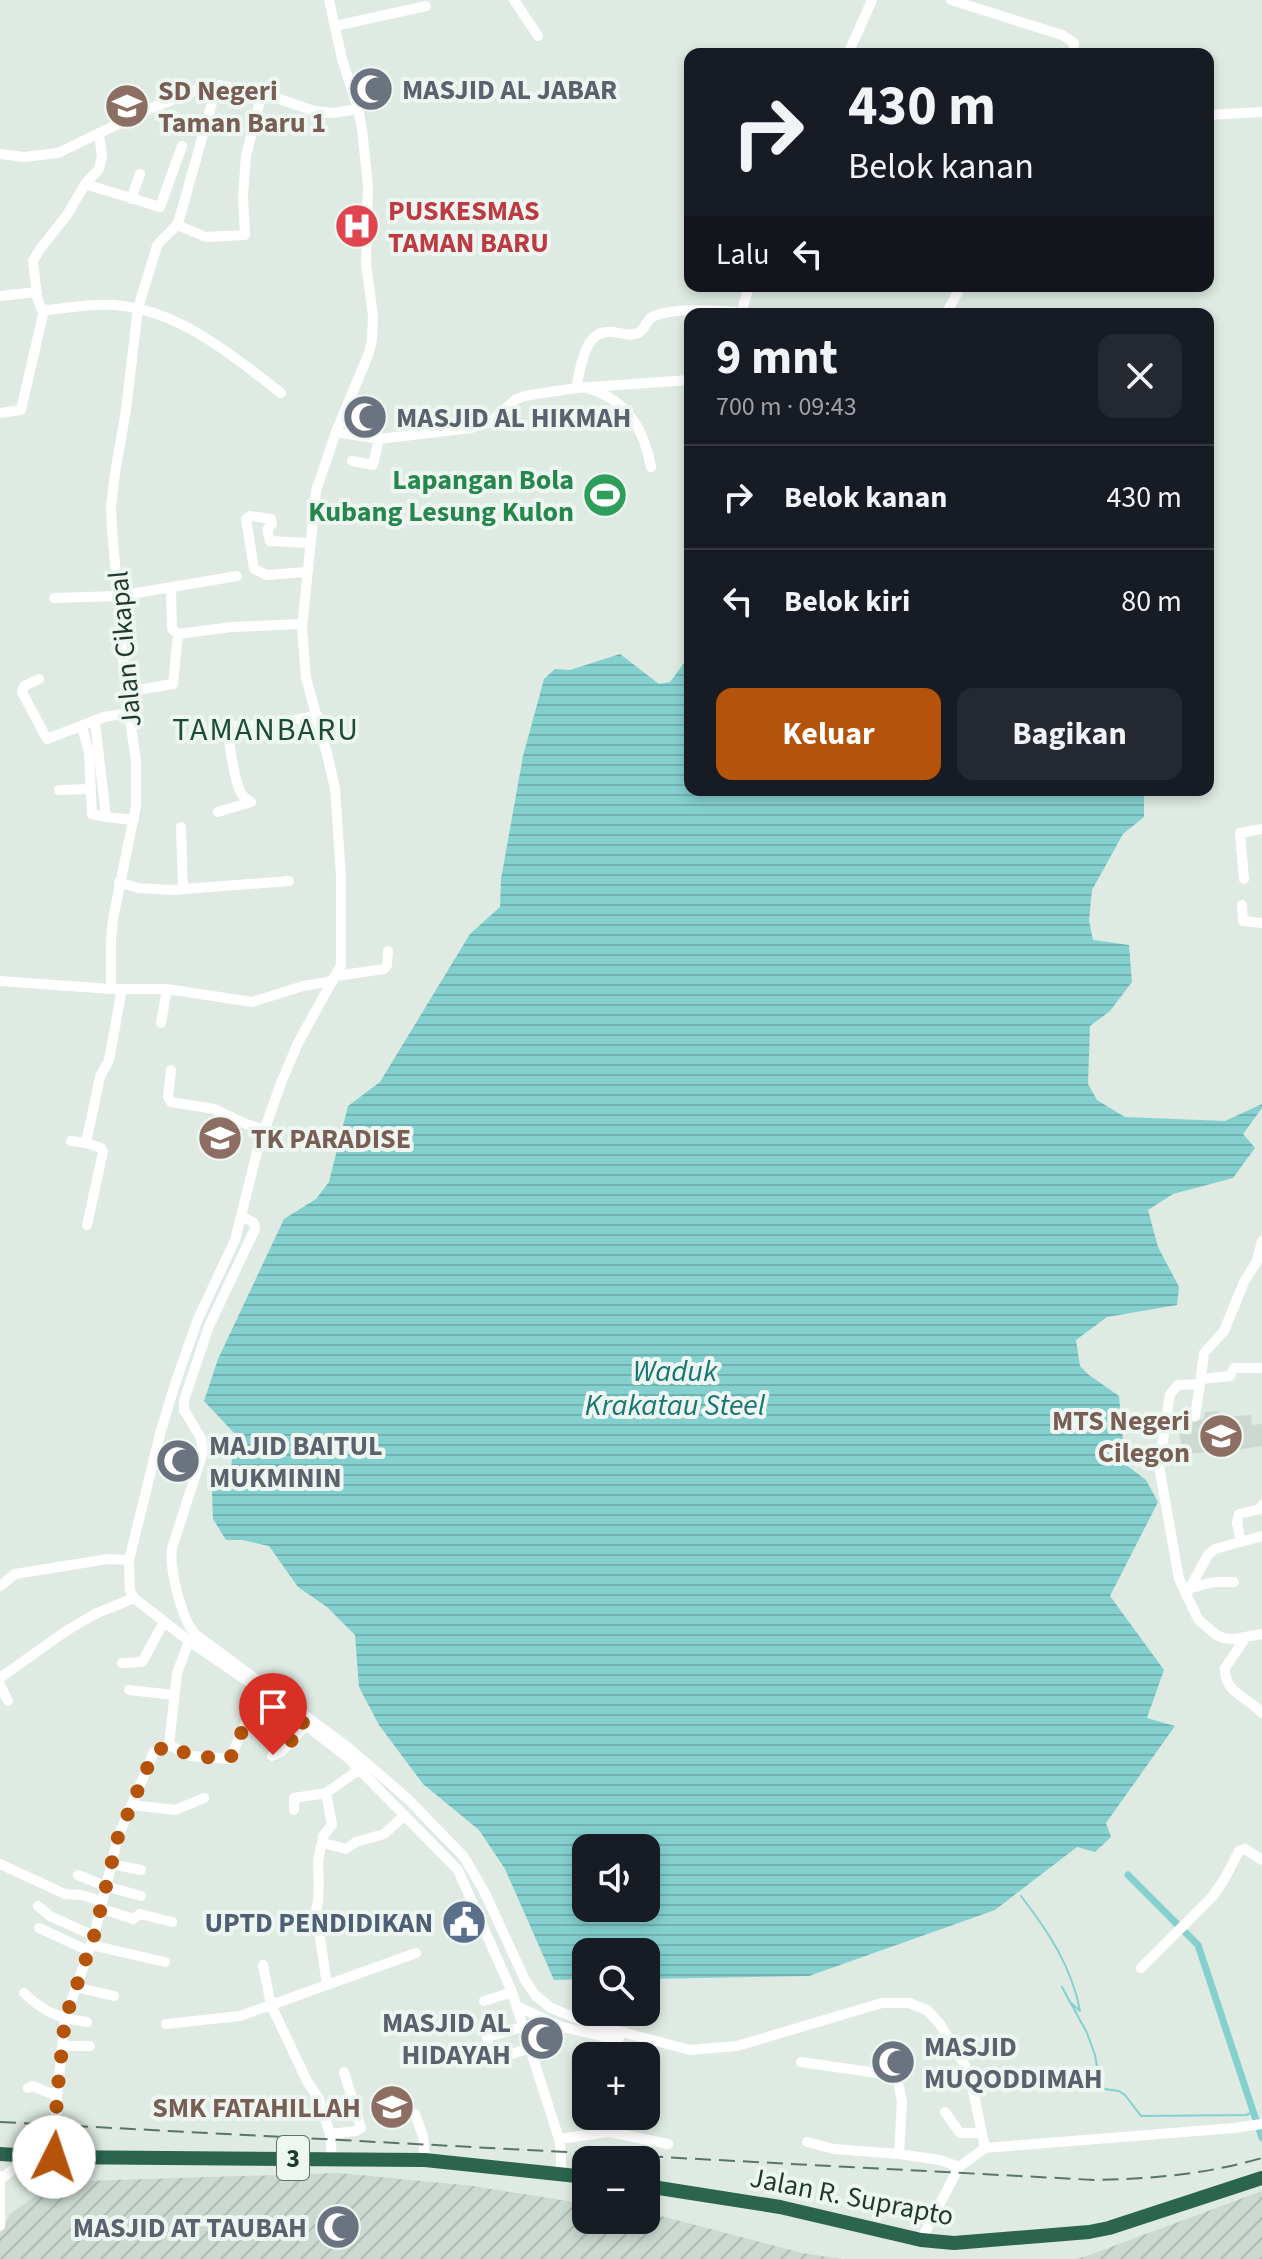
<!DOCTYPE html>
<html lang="id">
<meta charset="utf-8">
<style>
body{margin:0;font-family:"Source Sans 3",sans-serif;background:#242831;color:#f1f3f6;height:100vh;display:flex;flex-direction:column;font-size:30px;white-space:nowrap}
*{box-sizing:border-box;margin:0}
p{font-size:26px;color:#9ea1a6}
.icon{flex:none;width:44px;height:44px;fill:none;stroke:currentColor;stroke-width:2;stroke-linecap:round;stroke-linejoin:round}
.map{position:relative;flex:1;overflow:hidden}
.drawer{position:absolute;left:684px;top:308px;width:530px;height:488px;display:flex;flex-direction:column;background:#171b24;border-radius:16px;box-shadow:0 4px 12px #0003}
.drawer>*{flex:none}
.hud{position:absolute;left:684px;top:48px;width:530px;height:244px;border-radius:16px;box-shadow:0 4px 12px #0003;background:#171b24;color:#f1f3f6;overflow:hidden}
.tools{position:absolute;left:572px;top:1834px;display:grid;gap:16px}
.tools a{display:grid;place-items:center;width:88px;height:88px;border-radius:16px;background:#171b24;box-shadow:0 4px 12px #0003;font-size:40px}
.pin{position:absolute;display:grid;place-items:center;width:68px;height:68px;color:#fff;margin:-82px -34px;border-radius:50% 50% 50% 0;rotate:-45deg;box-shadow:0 0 8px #0007}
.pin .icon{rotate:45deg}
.me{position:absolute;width:88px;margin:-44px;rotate:4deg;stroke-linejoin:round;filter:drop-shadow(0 0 6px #0008)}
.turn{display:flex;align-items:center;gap:28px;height:168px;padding:0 32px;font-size:36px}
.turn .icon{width:104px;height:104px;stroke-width:2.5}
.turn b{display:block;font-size:56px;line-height:68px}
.then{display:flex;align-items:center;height:76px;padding:0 32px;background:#0003;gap:16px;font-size:30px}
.round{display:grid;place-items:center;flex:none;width:84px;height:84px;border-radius:16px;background:#242831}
.headline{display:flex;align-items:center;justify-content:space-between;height:136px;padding:0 32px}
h1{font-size:48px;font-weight:700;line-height:60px}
.button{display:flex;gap:16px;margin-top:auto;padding:16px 32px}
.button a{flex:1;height:92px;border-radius:16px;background:#b45309;color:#fff;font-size:32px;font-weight:700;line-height:92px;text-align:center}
.button a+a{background:#242831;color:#f1f3f6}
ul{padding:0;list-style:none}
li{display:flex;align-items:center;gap:24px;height:104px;padding:0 32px;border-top:2px solid #363941}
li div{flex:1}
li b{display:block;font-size:30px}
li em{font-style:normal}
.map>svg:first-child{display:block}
.built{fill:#ccd9d1}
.industrial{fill:url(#industrial-furrows)}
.water{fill:url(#water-rules);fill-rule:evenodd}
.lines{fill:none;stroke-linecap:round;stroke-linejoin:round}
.stream{stroke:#84d0cf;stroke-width:2}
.canal{stroke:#84d0cf;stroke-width:7}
.minor{stroke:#fff;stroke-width:10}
.highway{stroke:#2b6550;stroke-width:14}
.rail{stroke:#597569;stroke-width:2;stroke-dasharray:16 8;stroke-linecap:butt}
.route{stroke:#b45309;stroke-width:14;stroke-dasharray:0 25.2}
.labels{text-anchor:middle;stroke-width:8;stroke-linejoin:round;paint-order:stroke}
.shield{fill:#eef6f1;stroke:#5d7268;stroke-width:2}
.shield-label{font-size:26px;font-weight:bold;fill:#1f392e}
.worship-label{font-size:28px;font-weight:bold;fill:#5b616d;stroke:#eef6f1;text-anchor:start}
.education-label{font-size:28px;font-weight:bold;fill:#785e54;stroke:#eef6f1;text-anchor:start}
.health-label{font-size:28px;font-weight:bold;fill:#be3a42;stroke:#eef6f1;text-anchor:start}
.leisure-label{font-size:28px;font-weight:bold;fill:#27864d;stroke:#eef6f1;text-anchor:end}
.street-label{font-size:28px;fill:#1f392e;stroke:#eef6f1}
.service-label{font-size:28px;font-weight:bold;fill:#4e5e75;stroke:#eef6f1;text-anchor:end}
.water-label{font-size:30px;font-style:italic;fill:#1a7575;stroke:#eef6f1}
.quarter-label{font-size:32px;letter-spacing:2px;fill:#1b4b37;stroke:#eef6f1}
</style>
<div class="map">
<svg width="1262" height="2259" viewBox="0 0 1262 2259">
<defs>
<pattern id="industrial-furrows" width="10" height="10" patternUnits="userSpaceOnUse" patternTransform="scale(2)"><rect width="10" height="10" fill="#ccd9d1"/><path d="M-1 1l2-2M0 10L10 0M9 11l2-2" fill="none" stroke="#afbbb4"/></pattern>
<pattern id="water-rules" width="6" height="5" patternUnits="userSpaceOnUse" patternTransform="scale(2)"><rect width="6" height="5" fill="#84d0cf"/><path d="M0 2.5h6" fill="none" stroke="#72b3b2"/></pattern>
</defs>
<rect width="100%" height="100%" fill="#deeae2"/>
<path class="built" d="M1219,1411L1220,1417L1251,1415L1252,1425L1262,1424V1446L1236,1450L1182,1454L1179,1424L1196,1422L1204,1418L1205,1412Z"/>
<path class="industrial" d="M339,2173L473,2186L586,2204V2220H646V2213L661,2216L802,2253L842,2259H0V2234L10,2214L44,2190L86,2181Z
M1262,2191V2259H1076L1084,2257Z"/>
<path class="water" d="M620,654L659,684L670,682L690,655V790H1144V817L1123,834L1092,890L1089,920L1093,940L1129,945L1132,982L1110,1011L1090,1026L1088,1084L1097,1100L1125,1117L1225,1121L1262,1104V1108L1243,1134L1255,1148L1233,1178L1173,1194L1148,1210L1158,1247L1179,1287L1177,1305L1107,1317L1076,1340L1080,1366L1089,1375L1119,1396L1125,1464L1146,1480L1158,1502L1110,1596L1164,1670L1147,1718L1175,1726L1106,1823L1111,1837L1095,1852L1077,1847L995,1910L809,1976L646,1979V1952H586V1979L554,1980L505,1869L479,1830L423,1784L379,1725L359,1687L355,1635L327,1607L298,1587L269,1546L242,1540H226L213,1519L212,1491L230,1473L236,1435L204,1401L218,1359L284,1219L316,1199L329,1182L348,1106L380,1082L470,934L500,907L501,879L523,756L544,679L555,669L570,670ZM586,1848H646V1908H586Z"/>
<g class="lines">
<path class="stream" d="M1021,1896C1048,1931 1072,1967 1080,2011L1071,2003
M1062,1987L1087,2033L1095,2055L1100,2084L1105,2089L1119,2091L1125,2095L1141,2116L1246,2115L1253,2112"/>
<path class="canal" d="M1128,1875L1198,1945L1262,2138"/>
<path class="minor" d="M514,0L538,36
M951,0L1062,35L1074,43L1073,54
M335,26L426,6
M848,54L872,0
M1208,115L1262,112
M99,133L102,156L99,169L85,184L67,215L40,249L33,261L37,297L41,308L47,310C69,308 92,303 115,305C179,310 232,355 281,393
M0,154L24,157L58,153L147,110L199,89L217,85L262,93L314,111L333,113L358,109
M85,184L160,207L182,146
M131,199L140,174
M177,225L206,237L245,235L243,196L246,156L262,93
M0,296L37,292
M741,314L749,286
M946,314L961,286
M576,388C581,367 584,328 613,332C621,333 630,337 638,333C646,329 646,319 654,316C678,307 716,311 741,312
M590,389C628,401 644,430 651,467
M0,413L21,410L44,310
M336,432L379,439L471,428L490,422L515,400L524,396L576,388L690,380
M352,461L373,465L379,439
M306,572L267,575L254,569L246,519L250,516L271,519L272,524L267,530L270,541L309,543
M171,587L172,629L178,634
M54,598L119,596L237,576
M39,679L24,686L22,692L47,739L104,717L129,713
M126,692L173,684L178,634L232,627L302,624
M95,722L106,817L134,820
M82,727L89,753L92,814L106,817
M59,790L91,789
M218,812L251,802C248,800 243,797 241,793C235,782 227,738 229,726L274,725L317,715
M181,827L183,889
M1244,879L1240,833L1262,829
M119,882L138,888L171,890L289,881
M1242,905L1243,921L1262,923
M336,976L384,969L387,965L388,951
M0,981L111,989H167L252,1002L303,986L333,981
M111,989V941L113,919L136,806V761L126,692L112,529L111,506L115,473L126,410L138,308L157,246C163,236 175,231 179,220L217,85
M161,1023L167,989
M171,1070L168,1097L171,1102L214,1109L246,1124L265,1130
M71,1141L86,1143L100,1077L109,1060L122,989
M86,1143L101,1148L103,1152L87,1225
M242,1216L254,1223L255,1229L209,1326L184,1400V1410L201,1438L203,1452L172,1548C169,1568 181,1618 195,1634L349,1748L408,1799L464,1857L485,1893L525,1980L536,1996L551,2008L588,2023L690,2050L737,2046L882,2003H909L927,2010L940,2024L963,2062L971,2081L985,2148L1234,2128L1262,2124
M1262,1241L1257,1261L1244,1282L1224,1331L1204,1353L1200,1384L1178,1385L1170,1394L1159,1466L1179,1579L1198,1619L1215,1634L1223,1638L1234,1639L1262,1634
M1201,1379L1230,1376L1234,1368H1262
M1195,1416L1200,1384
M1241,1542L1237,1523L1239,1514L1260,1509L1262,1505
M0,1586L15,1574L108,1559L129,1560
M1191,1588L1213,1582H1234
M1186,1595L1208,1555L1215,1549L1262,1536
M134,1598L130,1590L129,1560L161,1430L176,1381L198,1319L235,1240L258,1148L281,1083L298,1043L341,965V877L335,788L327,754L306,678L302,628L316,491L336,432L369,353L372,339L373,316L366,264L368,186L362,129L358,109L342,59L329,0
M134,1598L189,1641L262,1691
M1246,1637L1225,1668C1224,1693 1248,1697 1262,1713
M122,1663L142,1662L164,1622
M0,1678L66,1631L95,1614L134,1598
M0,1685L8,1701
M129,1690L174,1695
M284,1708L348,1758L458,1870L512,1992L559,2139L561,2152V2174
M169,1745L191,1756L230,1759L260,1690
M272,1756L281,1752L306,1725
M326,1793L332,1825L323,1836C323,1843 320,1847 319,1855C316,1873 322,1892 316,1910L327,1985
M132,1805L175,1810L204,1798
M294,1810V1798L326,1793L360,1769
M323,1843L346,1849L356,1842L384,1834L405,1815
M0,1864L65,1894L81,1895L101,1901
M111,1864L141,1870
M78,1875L105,1886L141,1896
M38,1906L50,1916L94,1936
M100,1908L133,1919L140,1914L172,1922
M39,1928L89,1951
M91,1945L165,1962
M263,1965L271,2005L416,1953
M1141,1968L1212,1897L1224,1880L1239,1851L1245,1849L1262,1860
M76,1987L114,1996
M24,1993C45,2013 59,2018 87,2022
M484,2001L512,1992
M517,2006L559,2026L618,2040
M166,2024L240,2016L271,2005L307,2081L319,2099L330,2134L332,2159
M620,2035L618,2040L622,2056
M488,2041L487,2037L523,2027
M64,2046H90
M502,2057L530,2048
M801,2062L884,2074L898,2082L902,2101L899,2154L940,2160L959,2167L985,2148
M28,2088L32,2086L57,2096
M945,2112L960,2133H981
M415,2114L423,2136L425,2160
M609,2132L619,2122L621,2116
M330,2134L356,2131L361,2128L344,2072
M559,2139L609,2132L668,2144
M807,2142L834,2149L899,2154
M54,2157L57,2096L65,2019L94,1936L118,1837L154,1752L169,1745L177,1673L189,1641
M0,2176V2226
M1,2179L22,2162L33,2160
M921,2240L959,2167"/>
<path class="highway" d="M0,2154L48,2157L425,2160L586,2177
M646,2186L780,2207L921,2240L954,2243L1089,2232L1109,2228L1262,2178"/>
<path class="rail" d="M0,2122L1095,2180C1152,2179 1207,2174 1262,2158"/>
</g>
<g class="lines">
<path class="route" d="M54,2157L57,2096L65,2019L94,1936L118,1837L154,1752L169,1745L191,1756L230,1759L260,1690L306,1725L281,1752L273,1755"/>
</g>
<defs>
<g id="mosque-disc" transform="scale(2.3)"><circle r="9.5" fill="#6b7280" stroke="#eef6f1"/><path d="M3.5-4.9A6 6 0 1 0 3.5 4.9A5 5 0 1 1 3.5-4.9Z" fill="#fff"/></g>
<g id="school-disc" transform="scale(2.3)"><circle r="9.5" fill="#8d6e63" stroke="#eef6f1"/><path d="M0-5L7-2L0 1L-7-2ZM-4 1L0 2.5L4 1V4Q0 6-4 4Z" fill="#fff"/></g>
<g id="hospital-disc" transform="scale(2.3)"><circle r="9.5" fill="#e0444e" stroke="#eef6f1"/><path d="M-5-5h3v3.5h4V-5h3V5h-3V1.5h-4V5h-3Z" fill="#fff"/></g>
<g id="stadium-disc" transform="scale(2.3)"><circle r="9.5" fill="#2e9e5b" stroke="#eef6f1"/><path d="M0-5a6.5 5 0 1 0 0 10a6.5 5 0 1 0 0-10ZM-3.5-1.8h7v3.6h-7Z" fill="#fff"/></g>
<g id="civic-disc" transform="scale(2.3)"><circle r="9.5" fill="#5c6f8a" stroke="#eef6f1"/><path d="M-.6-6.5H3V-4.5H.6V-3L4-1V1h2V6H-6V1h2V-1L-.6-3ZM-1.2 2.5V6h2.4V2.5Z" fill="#fff"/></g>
</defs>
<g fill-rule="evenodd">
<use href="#mosque-disc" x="371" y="89"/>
<use href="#school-disc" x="127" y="106"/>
<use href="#hospital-disc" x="357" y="226"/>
<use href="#mosque-disc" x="365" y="417"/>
<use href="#stadium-disc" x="605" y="495"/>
<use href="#school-disc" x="220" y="1138"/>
<use href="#school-disc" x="1221" y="1436"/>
<use href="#mosque-disc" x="178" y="1461"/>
<use href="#civic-disc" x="464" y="1922"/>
<use href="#mosque-disc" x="542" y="2038"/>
<use href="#mosque-disc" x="893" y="2062"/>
<use href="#school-disc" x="392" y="2107"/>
<use href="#mosque-disc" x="338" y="2227"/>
</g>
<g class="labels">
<rect class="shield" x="277" y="2136" width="32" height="44" rx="6"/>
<g class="shield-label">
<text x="293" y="2167">3</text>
</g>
<g class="worship-label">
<text x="402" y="99">MASJID AL JABAR</text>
<text x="396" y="427">MASJID AL HIKMAH</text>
<text x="209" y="1455">MAJID BAITUL<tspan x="209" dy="32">MUKMININ</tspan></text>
<text x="511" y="2032" text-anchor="end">MASJID AL<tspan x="511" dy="32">HIDAYAH</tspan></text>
<text x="924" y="2056">MASJID<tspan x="924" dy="32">MUQODDIMAH</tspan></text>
<text x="307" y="2237" text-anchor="end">MASJID AT TAUBAH</text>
</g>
<g class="education-label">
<text x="158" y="100">SD Negeri<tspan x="158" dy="32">Taman Baru 1</tspan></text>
<text x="251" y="1148">TK PARADISE</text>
<text x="1190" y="1430" text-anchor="end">MTS Negeri<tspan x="1190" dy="32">Cilegon</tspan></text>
<text x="361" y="2117" text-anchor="end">SMK FATAHILLAH</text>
</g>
<g class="health-label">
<text x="388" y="220">PUSKESMAS<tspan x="388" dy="32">TAMAN BARU</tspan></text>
</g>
<g class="leisure-label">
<text x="574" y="489">Lapangan Bola<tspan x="574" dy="32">Kubang Lesung Kulon</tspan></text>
</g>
<g class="street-label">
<text transform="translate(124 649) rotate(-95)" y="10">Jalan Cikapal</text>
<text transform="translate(852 2196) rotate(11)" y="10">Jalan R. Suprapto</text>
</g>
<g class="service-label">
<text x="433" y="1932">UPTD PENDIDIKAN</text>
</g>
<g class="water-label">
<text x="675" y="1381">Waduk<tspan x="675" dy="34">Krakatau Steel</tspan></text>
</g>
<g class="quarter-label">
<text x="266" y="740">TAMANBARU</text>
</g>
</g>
</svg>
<div class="tools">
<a><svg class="icon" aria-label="sound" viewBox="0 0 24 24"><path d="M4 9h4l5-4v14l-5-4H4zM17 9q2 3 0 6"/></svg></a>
<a><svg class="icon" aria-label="search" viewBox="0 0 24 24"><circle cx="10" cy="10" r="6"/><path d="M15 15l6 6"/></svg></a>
<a>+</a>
<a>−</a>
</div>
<div class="pin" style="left:273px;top:1755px;background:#d93025"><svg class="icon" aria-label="arrive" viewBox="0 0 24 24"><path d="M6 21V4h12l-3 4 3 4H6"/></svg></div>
<svg class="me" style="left:54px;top:2157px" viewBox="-20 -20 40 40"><circle r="19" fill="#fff"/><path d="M0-13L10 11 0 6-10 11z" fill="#b45309"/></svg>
<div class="hud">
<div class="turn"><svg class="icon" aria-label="right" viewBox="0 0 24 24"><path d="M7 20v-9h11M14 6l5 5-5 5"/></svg><div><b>430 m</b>Belok kanan</div></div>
<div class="then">Lalu<svg class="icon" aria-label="left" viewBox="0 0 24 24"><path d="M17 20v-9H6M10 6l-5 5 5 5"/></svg></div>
</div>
<section class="drawer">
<div class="headline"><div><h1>9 mnt</h1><p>700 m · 09:43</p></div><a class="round"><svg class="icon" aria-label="close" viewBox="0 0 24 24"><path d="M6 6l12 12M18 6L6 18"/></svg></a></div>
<ul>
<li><svg class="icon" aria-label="right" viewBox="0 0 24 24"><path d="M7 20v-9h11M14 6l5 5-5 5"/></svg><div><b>Belok kanan</b></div><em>430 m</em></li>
<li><svg class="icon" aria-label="left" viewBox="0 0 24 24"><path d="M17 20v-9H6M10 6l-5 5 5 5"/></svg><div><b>Belok kiri</b></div><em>80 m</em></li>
</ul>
<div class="button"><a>Keluar</a><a>Bagikan</a></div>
</section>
</div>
